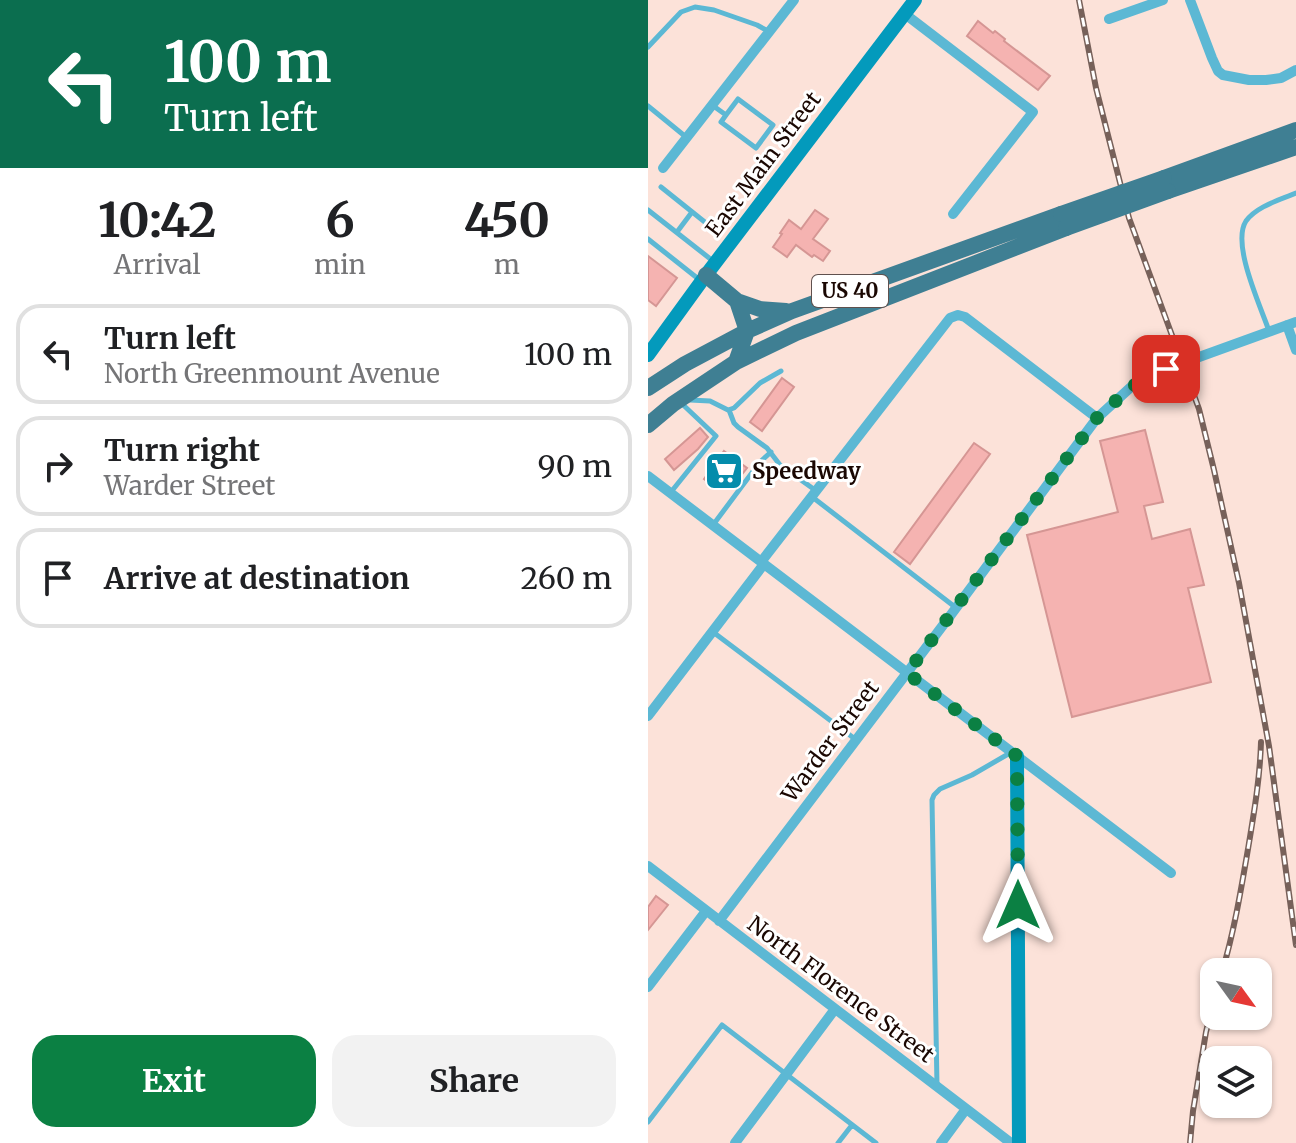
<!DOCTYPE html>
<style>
body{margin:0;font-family:Merriweather,serif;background:#f2f2f2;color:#202124;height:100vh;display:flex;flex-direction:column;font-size:30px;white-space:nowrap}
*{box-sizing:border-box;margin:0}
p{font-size:26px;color:#757577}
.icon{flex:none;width:44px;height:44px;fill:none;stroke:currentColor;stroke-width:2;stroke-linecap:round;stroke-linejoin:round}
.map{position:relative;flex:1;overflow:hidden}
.details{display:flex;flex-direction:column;background:#fff;width:648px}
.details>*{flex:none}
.hud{background:#0b6e4f;color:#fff;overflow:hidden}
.needle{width:52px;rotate:123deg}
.tools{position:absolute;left:552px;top:958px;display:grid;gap:16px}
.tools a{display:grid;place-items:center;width:72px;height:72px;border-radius:16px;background:#fff;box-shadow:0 2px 6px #0004;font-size:40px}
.pin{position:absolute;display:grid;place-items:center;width:68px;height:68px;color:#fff;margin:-34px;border-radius:16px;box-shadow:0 4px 12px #0006}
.me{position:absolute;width:88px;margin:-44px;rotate:0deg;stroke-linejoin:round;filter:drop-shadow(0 0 6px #0008)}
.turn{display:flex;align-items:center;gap:28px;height:168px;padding:0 32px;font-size:36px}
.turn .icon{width:104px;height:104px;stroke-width:2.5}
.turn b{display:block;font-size:56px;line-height:68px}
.eta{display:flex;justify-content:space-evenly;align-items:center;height:136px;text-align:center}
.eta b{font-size:48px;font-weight:700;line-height:56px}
.cta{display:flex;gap:16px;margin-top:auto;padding:16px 32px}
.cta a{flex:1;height:92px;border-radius:24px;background:#0b8043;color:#fff;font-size:32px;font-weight:700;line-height:92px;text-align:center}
.cta a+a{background:#f2f2f2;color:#202124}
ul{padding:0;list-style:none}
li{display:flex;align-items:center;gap:24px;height:100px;margin:0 16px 12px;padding:0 16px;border:4px solid #e0e0e0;border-radius:24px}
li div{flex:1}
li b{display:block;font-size:30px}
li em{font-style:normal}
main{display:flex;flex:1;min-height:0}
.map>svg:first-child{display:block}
.building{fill:#f5b3b1;stroke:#d59694;stroke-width:2}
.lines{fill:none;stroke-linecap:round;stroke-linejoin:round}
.lane{stroke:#5cb8d4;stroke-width:5}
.street{stroke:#5cb8d4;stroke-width:10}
.secondary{stroke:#039abc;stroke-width:14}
.primary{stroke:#3f7f93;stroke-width:16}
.rail-casing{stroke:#77615a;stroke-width:6}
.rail{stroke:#fff;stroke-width:3;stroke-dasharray:9;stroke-linecap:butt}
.primary-bridge{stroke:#3f7f93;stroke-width:16}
.route{stroke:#0b8043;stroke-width:14;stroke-dasharray:0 25.2}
.labels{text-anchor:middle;stroke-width:6;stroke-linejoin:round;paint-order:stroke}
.shield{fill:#fff;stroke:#5f514e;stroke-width:2}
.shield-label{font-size:20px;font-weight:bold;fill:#1a0702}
.street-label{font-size:22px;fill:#1a0702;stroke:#fff}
.poi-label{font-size:22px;font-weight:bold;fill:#1a0702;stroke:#fff;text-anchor:start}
</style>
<main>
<section class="details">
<div class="hud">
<div class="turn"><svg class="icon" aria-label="left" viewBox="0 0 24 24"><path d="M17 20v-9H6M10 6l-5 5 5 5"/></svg><div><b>100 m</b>Turn left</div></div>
</div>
<div class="eta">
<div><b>10:42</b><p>Arrival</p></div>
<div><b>6</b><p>min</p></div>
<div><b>450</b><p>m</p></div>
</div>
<ul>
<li><svg class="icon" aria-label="left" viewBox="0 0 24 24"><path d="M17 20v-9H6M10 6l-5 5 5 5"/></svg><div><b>Turn left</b><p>North Greenmount Avenue</p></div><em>100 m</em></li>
<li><svg class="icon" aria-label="right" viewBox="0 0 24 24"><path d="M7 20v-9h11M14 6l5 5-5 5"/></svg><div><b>Turn right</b><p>Warder Street</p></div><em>90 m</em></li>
<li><svg class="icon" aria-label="arrive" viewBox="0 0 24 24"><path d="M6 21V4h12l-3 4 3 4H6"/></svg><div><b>Arrive at destination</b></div><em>260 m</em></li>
</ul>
<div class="cta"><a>Exit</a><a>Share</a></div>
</section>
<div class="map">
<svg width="648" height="1143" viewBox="0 0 648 1143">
<rect width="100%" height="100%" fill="#fce2d9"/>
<path class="building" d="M330,21L345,33L347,31L357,39L356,41L402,76L390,90L319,36Z
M167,210L180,219L165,239L182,251L175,261L166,255L164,257L148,245L139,257L125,247L134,234L132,233L141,220L153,229Z
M0,256L29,278L8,306L0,300Z
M134,378L146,387L114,431L102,422Z
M52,428L60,437L50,449L26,470L17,459Z
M497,430L515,502L496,506L504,539L542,529L556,585L540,588L563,682L424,717L379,535L470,512L452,441Z
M326,443L342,454L262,564L246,552Z
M76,451L99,468L88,482H60L56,479Z
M8,896L20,905L0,930V907Z"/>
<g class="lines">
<path class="lane" d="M0,47L33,12L47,7L66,10L109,25L120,31
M64,105L78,115L73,122L108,148L125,125L90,99L78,115
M0,106L38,137
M13,187L63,227
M0,210L65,261
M29,232L44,212
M0,239L53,281
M621,331C613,307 583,244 598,221C609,206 632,200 648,193
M42,400L62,401L80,410L86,408L112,383L133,371
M81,410L86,423L90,427L119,448L132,465L167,490
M23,492L68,436L31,401
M163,496L307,607
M65,525L112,462L123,452
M65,632L207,739
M289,1086L284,800L286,795L292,789L324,775L362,753
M0,1122L74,1025L228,1143
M190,1143L204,1125"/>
<path class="street" d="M542,0L564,58L570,71L575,75L601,80H618L633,78L648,70
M257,14L385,112L305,214
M461,19L515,0
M15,168L146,0
M639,325L648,350
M0,476L523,873
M113,562L302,318L310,315L317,317L449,418
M0,716L116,564
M0,866L363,1143
M71,921L302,616L449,418L483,387L518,369L648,322
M0,987L58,911
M87,1143L187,1009
M293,1143L318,1109"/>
<path class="secondary" d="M0,355L58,275L267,0
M369,756L371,1143"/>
<path class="primary" d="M516,178L648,130
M520,191L648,147
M58,275L89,301L99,331L88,362
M89,301L112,309L138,311
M0,388L37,364L99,331L144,311L413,214
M0,425L25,404L88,362L148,333L418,228"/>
<g class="rail-casing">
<path id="rail" d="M431,0L448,88L481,218L551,409L566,470L591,583L621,746L648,945
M574,972C586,932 593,890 600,849C606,813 612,778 613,742
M542,1143L545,1111L558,1032L566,999"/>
</g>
<use href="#rail" class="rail"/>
<path class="primary-bridge" d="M413,214L516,178
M418,228L520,191"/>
</g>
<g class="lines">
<path class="route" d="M370,905L369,756L259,673L449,418L483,387L518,369"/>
</g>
<defs>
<g id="supermarket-square" transform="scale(2)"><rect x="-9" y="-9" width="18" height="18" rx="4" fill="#048cab" stroke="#fff"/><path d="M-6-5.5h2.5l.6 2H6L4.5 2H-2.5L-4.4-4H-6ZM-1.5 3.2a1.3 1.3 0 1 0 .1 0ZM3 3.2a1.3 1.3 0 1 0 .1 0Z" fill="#fff"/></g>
</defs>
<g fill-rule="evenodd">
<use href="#supermarket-square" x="76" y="471"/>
</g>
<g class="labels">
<rect class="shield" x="164" y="275" width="76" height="32" rx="6"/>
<g class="shield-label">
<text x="202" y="298">US 40</text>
</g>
<g class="street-label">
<text transform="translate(115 164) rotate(-53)" y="8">East Main Street</text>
<text transform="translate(182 741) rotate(-53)" y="8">Warder Street</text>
<text transform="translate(193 989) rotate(37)" y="8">North Florence Street</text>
</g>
<g class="poi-label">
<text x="104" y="479">Speedway</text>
</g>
</g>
</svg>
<div class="tools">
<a><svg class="needle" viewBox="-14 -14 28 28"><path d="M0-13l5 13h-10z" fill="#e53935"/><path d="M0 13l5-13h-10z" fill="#757577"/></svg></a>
<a><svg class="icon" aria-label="layers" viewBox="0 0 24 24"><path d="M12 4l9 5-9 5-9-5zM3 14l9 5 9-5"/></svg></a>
</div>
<div class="pin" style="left:518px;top:369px;background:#d93025"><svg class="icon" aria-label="arrive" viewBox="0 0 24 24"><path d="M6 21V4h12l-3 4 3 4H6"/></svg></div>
<svg class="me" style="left:370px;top:905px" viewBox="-20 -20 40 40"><path d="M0-17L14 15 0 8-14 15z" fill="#0b8043" stroke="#fff" stroke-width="4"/></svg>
</div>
</main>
